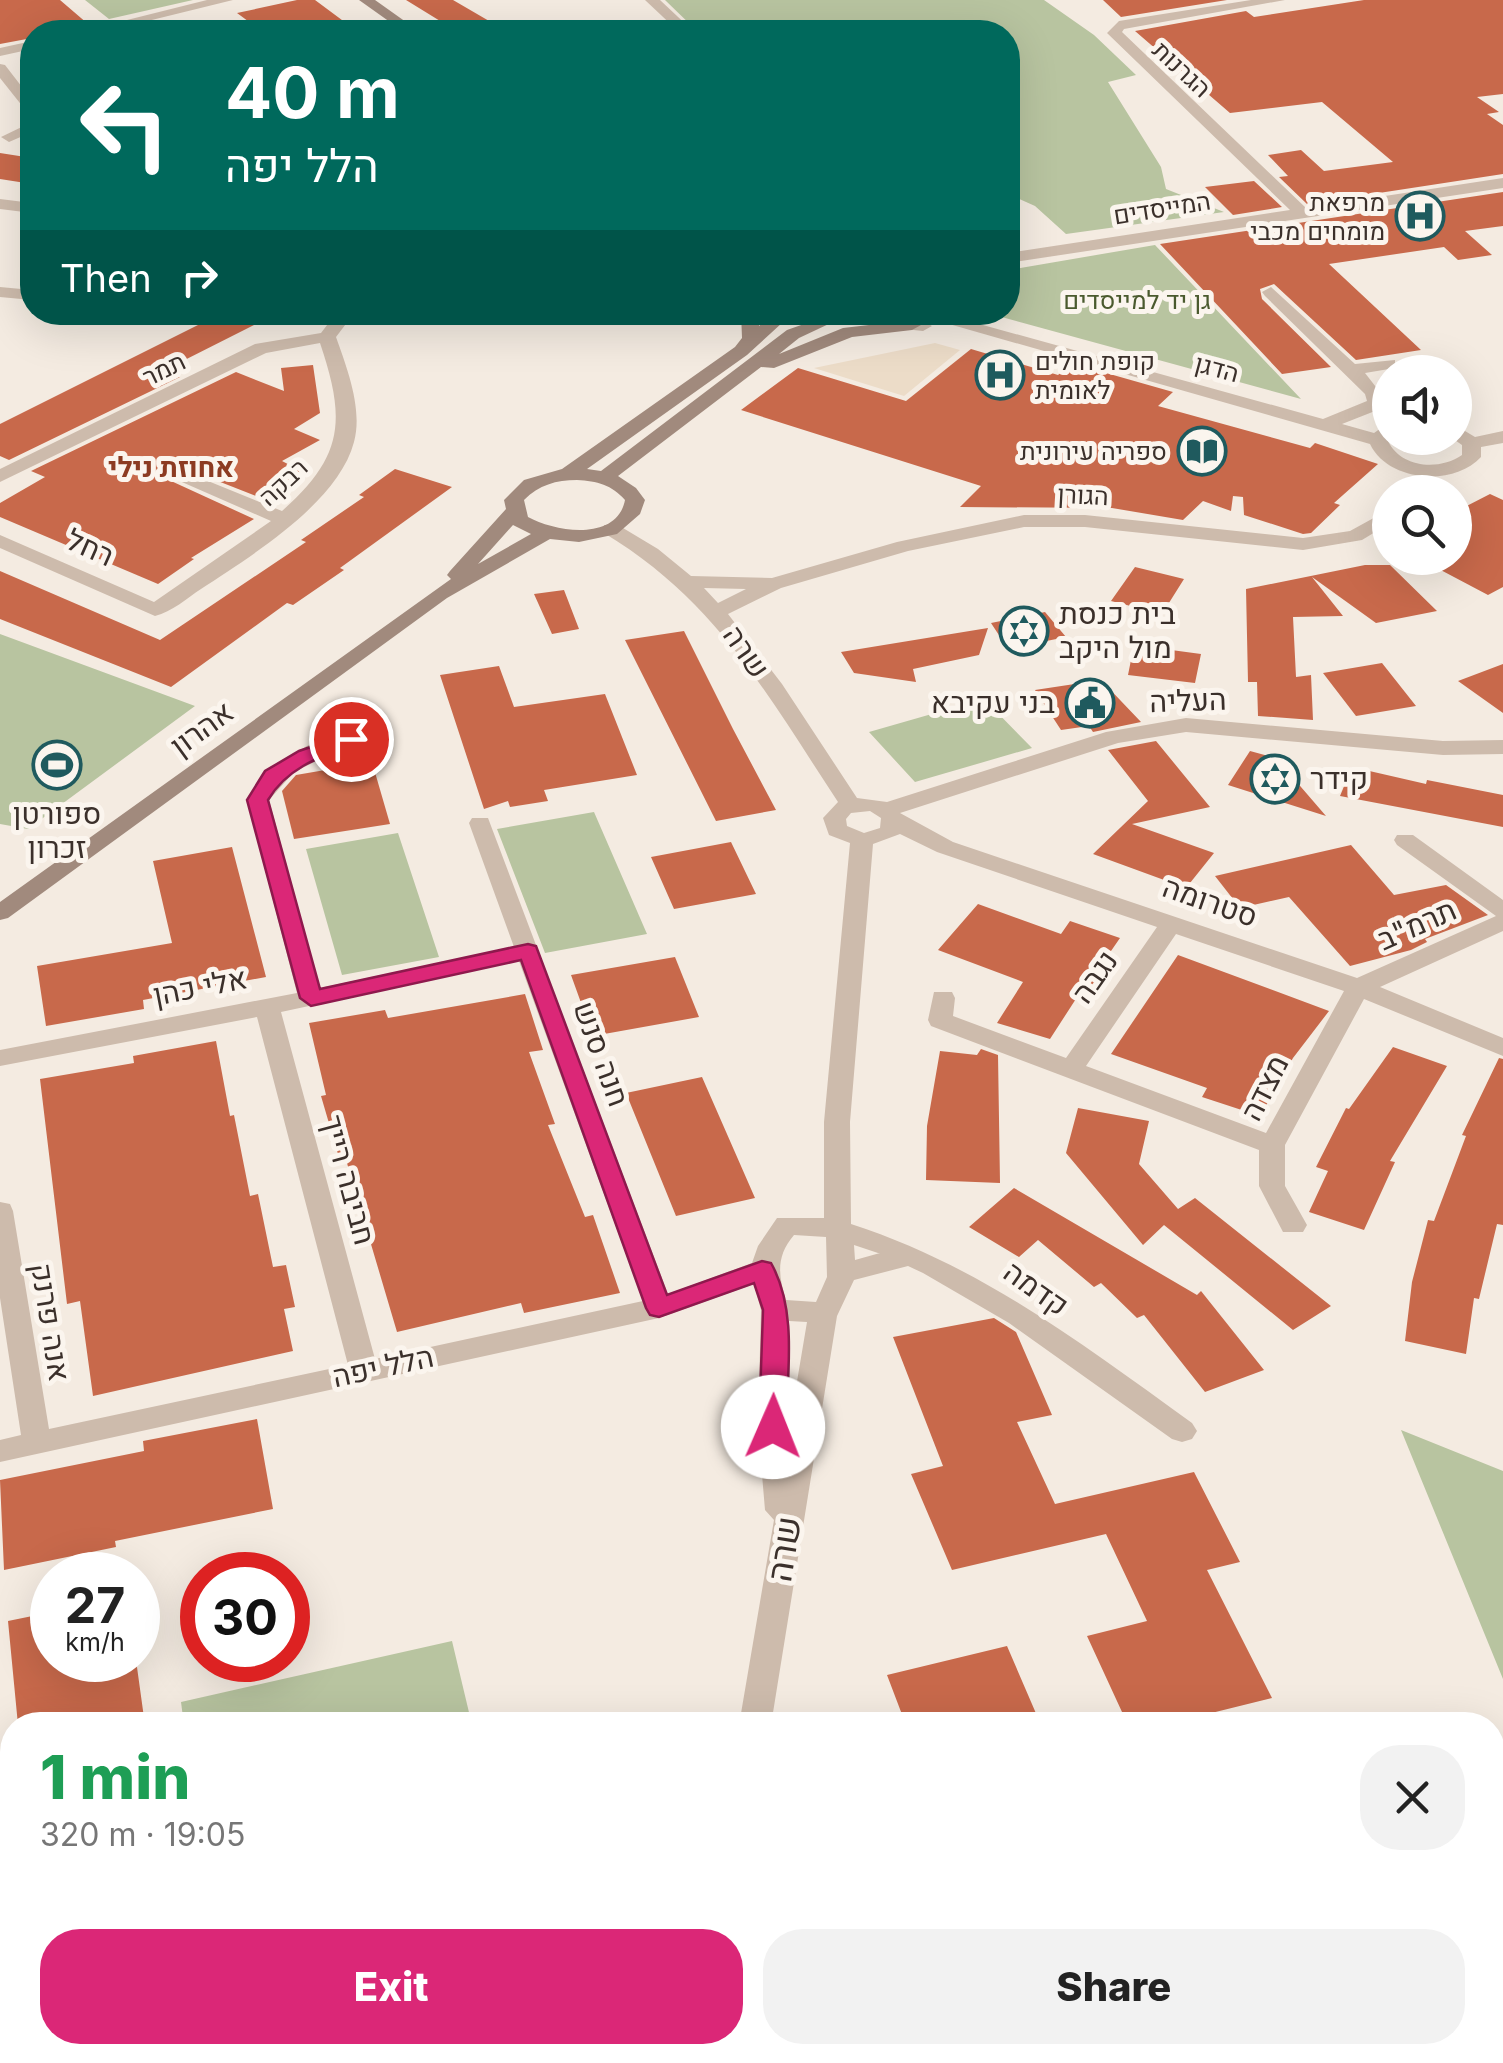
<!DOCTYPE html>
<meta charset="utf-8">
<style>
body{margin:0;font-family:Inter,Heebo,sans-serif;background:#f2f2f2;color:#222;height:100vh;display:flex;flex-direction:column;font-size:38px;white-space:nowrap}
*{box-sizing:border-box;margin:0}
p{font-size:32px;color:#767676}
.icon{flex:none;width:55px;height:55px;fill:none;stroke:currentColor;stroke-width:2;stroke-linecap:round;stroke-linejoin:round}
.map{position:relative;flex:1;overflow:hidden}
.side{position:absolute;left:0px;top:1712px;width:1505px;height:352px;display:flex;flex-direction:column;background:#fff;border-radius:40px 40px 0 0;box-shadow:0 10px 40px #0002}
.side>*{flex:none}
.top-card{position:absolute;left:20px;top:20px;width:1000px;height:305px;border-radius:40px;box-shadow:0 10px 40px #0002;background:#00695c;color:#fff;overflow:hidden}
.tools{position:absolute;left:1372px;top:355px;display:grid;gap:20px}
.tools a{display:grid;place-items:center;width:100px;height:100px;border-radius:50%;background:#fff;box-shadow:0 10px 40px #0002;font-size:50px}
.speed{position:absolute;left:30px;top:1552px;display:flex;gap:20px;font-size:50px;font-weight:700;text-align:center}
.speed>*{display:grid;place-content:center;width:130px;height:130px;border-radius:50%;background:#fff;box-shadow:0 10px 40px #0002;line-height:1}
.speed small{font-size:25px;font-weight:400}
.speed .limit{border:15px solid #d22;background:#fff;color:#111}
.pin{position:absolute;display:grid;place-items:center;width:85px;height:85px;color:#fff;margin:-42px;border:5px solid #fff;border-radius:50%;box-shadow:0 2px 10px #0007}
.me{position:absolute;width:110px;margin:-55px;rotate:1deg;stroke-linejoin:round;filter:drop-shadow(0 0 8px #0008)}
.turn{display:flex;align-items:center;gap:35px;height:210px;padding:0 40px;font-size:45px}
.turn .icon{width:130px;height:130px;stroke-width:2.5}
.turn b{display:block;font-size:70px;line-height:85px}
.then{display:flex;align-items:center;height:95px;padding:0 40px;background:#0003;gap:20px;font-size:38px}
.round{display:grid;place-items:center;flex:none;width:105px;height:105px;border-radius:40px;background:#f2f2f2}
.summary{display:flex;align-items:center;justify-content:space-between;height:170px;padding:0 40px}
h1{font-size:60px;font-weight:800;line-height:75px;color:#1e9e55}
.action{display:flex;gap:20px;margin-top:auto;padding:20px 40px}
.action a{flex:1;height:115px;border-radius:40px;background:#db2777;color:#fff;font-size:40px;font-weight:800;line-height:115px;text-align:center}
.action a+a{background:#f2f2f2;color:#222}
.map>svg:first-child{display:block}
.green{fill:#b8c4a0}
.plaza{fill:#ecdcc8}
.building{fill:#c8694b}
.lines{fill:none;stroke-linecap:round;stroke-linejoin:round}
.street{fill:#cdbbac;fill-rule:evenodd}
.secondary{fill:#a18a7d;fill-rule:evenodd}
.route{fill:#db2777;stroke:#8e194d;stroke-width:2.5}
.labels{text-anchor:middle;stroke-width:10;stroke-linejoin:round;paint-order:stroke}
.far-street-label{font-size:25px;fill:#3b302b;stroke:#fbf5ee}
.far-poi-label{font-size:25px;fill:#3b302b;stroke:#fbf5ee;text-anchor:end}
.far-park-label{font-size:25px;fill:#4a5a2e;stroke:#fbf5ee}
.far-neighbourhood-label{font-size:28px;font-weight:bold;fill:#8c3b22;stroke:#fbf5ee}
.street-label{font-size:30px;fill:#3b302b;stroke:#fbf5ee}
.poi-label{font-size:30px;fill:#3b302b;stroke:#fbf5ee;text-anchor:start}
.near-street-label{font-size:35px;fill:#3b302b;stroke:#fbf5ee}
</style>
<div class="map">
<svg width="1503" height="2063" viewBox="0 0 1503 2063">
<rect width="100%" height="100%" fill="#f4ebe1"/>
<path class="green" d="M85,0H193L109,19Z
M665,0H1044L1094,35L1136,75L1108,82L1161,167L1166,189L1224,212L1066,234L1035,206L1008,194V32H698Z
M1155,245L1301,399L987,313L1008,312V270Z
M0,634L195,706L28,829L0,824Z
M984,699L1032,748L915,782L869,732Z
M594,812L647,934L545,953L497,829Z
M398,833L439,957L342,975L306,849Z
M1401,1430L1503,1471V1679Z
M452,1641L472,1725H184L181,1702Z"/>
<path class="plaza" d="M935,343L960,350L904,396L814,368Z"/>
<path class="building" d="M0,0H60L88,24L32,32V38L0,44Z
M297,0H315L350,26L322,32H263L237,13Z
M406,0H453L508,32H458Z
M1103,0H1227L1121,17Z
M1364,0H1503V94L1477,97L1499,112L1487,114L1503,125V174L1307,204L1279,177L1288,176L1268,155L1301,150L1324,171L1393,162L1322,102L1230,113L1135,31L1246,11L1254,17Z
M0,153L32,158V184L0,179Z
M1254,181L1282,207L1233,215L1205,187Z
M1503,192V226L1465,231L1492,255L1458,260L1444,247L1329,264L1421,350L1356,360L1274,284L1260,289L1262,299L1331,367L1282,374L1160,244Z
M224,312H280L147,379L180,377L9,460L0,456V424Z
M971,349L1058,375L1071,363L1173,392L1158,406L1310,448L1315,443L1378,464L1334,503L1340,505L1311,533L1303,534L1244,515L1243,497L1233,496L1231,511L1203,501L1183,520L1112,508L960,507L981,486L741,410L798,368L906,401Z
M313,365L320,413L294,429L320,440L282,461L303,472L256,496L177,465L162,464L156,470L158,475L254,519L191,558L194,559L158,584L0,517V503L45,477L31,471L236,372L284,391L281,368Z
M395,469L452,487L340,568L344,570L293,605L287,603L171,687L0,619V571L160,640L306,542L301,540L364,497L359,495Z
M1490,494L1503,500V587L1488,595L1418,558H1455V512Z
M1365,565H1390L1437,611L1376,623L1312,577L1343,616L1293,617L1296,677L1311,675L1313,720L1258,716L1257,682H1248L1246,589Z
M1135,567L1184,579L1162,614L1111,601Z
M564,590L579,629L552,634L534,594Z
M1045,612L1066,637L1008,649L991,623Z
M988,628L979,655L913,669L916,682L854,673L841,652Z
M684,631L733,729L776,810L716,821L625,640Z
M1134,645L1201,654L1195,683L1128,675Z
M1382,663L1416,706L1356,716L1323,673Z
M1503,664V713L1458,681Z
M499,666L514,707L605,694L637,775L544,790L548,801L510,807L508,801L484,809L440,675Z
M1101,680L1141,722L1093,732L1089,726L1061,730L1035,690Z
M1156,741L1210,807L1132,824L1214,853L1186,888L1093,854L1148,801L1108,750Z
M1250,751L1276,758L1326,816L1228,785Z
M372,762L390,824L294,839L282,791L296,775Z
M1352,767L1426,784L1427,780L1503,795V827L1340,796Z
M731,842L756,894L674,909L651,857Z
M1351,845L1394,895L1446,885L1488,915L1425,939L1427,942L1411,950L1350,966L1289,897L1240,908L1215,876Z
M232,847L266,977L143,1000L144,1009L46,1026L37,966L172,943L153,861Z
M978,904L1061,934L1070,921L1120,938L1102,964L1107,965L1088,990L1083,988L1050,1039L997,1023L1023,982L938,950Z
M1178,955L1329,1011L1293,1058L1260,1116L1202,1097L1207,1088L1111,1054Z
M675,957L699,1017L593,1036L571,975Z
M525,994L543,1050L529,1052L555,1124L548,1125L585,1217L593,1215L620,1293L524,1313L521,1303L397,1332L344,1153L338,1154L321,1096L326,1095L309,1023L385,1010L388,1018Z
M216,1041L230,1116L234,1115L250,1196L258,1194L273,1267L286,1265L295,1307L284,1309L293,1351L93,1396L80,1301L67,1304L40,1079L134,1063L133,1056Z
M1393,1047L1447,1066L1390,1161L1395,1162L1364,1230L1309,1212L1328,1171L1316,1167L1346,1108L1349,1109Z
M981,1049L998,1055L1000,1183L926,1180L927,1126L940,1051L977,1055Z
M1499,1058L1503,1059V1225L1497,1224L1479,1299L1474,1298L1466,1354L1405,1341L1412,1282L1428,1220L1434,1221L1466,1136L1462,1135Z
M702,1077L755,1198L676,1216L626,1093Z
M1078,1108L1149,1121L1139,1164L1178,1209L1195,1198L1331,1306L1293,1330L1164,1225L1143,1245L1066,1153Z
M1014,1188L1197,1295L1201,1291L1264,1370L1205,1392L1144,1315L1137,1318L1101,1283L1094,1287L1038,1240L1019,1257L969,1227Z
M994,1318L1016,1332L1052,1415L1017,1422L1055,1504L1194,1472L1240,1562L1207,1570L1272,1698L1163,1725H1128L1087,1636L1147,1621L1106,1534L952,1570L911,1474L943,1466L893,1337Z
M257,1419L273,1509L115,1541L116,1547L4,1570L0,1480L144,1451L143,1441Z
M52,1612V1660H136L145,1725H18L8,1621Z
M1007,1646L1041,1725H906L887,1675Z"/>
<g class="lines">
<path class="street" d="M207,0H233L103,32H79Z
M645,0H660L694,32H679Z
M1251,0H1285L1124,29L1122,32L1306,208L1503,178V188L1008,263V253L1290,210L1107,33L1119,21Z
M32,41V49L0,56V48Z
M0,64L5,65L32,100V113L27,112L0,78Z
M32,122V132L9,142L1,137Z
M0,199L32,203V213L0,209Z
M0,287L32,290V300L0,297Z
M1271,287L1355,364L1395,360V368L1365,373L1390,405L1388,441C1401,468 1439,471 1462,455V445L1452,438H1455V425L1475,437L1503,431V443L1481,447V457C1454,487 1388,482 1370,444L907,312H936L1323,419L1367,401L1365,394L1265,296L1262,292ZM1375,411L1384,426L1374,433L1342,424Z
M337,312H355L336,337C347,368 363,409 354,442C338,503 251,556 201,589C187,598 172,612 155,616L0,548V535L154,602L271,521L159,472L162,468H176L282,511C344,456 346,420 320,343L266,353L0,482V469L255,344L321,333Z
M854,314L923,321L932,326L923,331L848,323L845,319Z
M1390,509V523L1362,540L1303,550L1085,527H1024L908,551L781,588L728,614L782,684L857,798L887,802L1106,732L1186,718L1443,741L1503,740V754L1443,755L1186,732L1118,743L900,813L953,842L1357,978L1496,916L1397,845L1394,840L1397,835H1413L1503,900V931L1380,987L1503,1038V1056L1364,999L1285,1145V1186L1307,1225L1303,1232H1283L1259,1186V1150L931,1026L928,1020L934,992H952L955,998L953,1016L1066,1058L1157,927L937,852L900,834L873,844L850,1122L851,1224C981,1266 1082,1344 1192,1423L1197,1431L1192,1439L1182,1442L1172,1439L1009,1323L923,1273L908,1266L854,1280L837,1316L771,1725H739L774,1520L765,1510L758,1427L761,1310L754,1284L659,1318L0,1462V1440L21,1435L0,1298V1202L10,1204L13,1211L49,1429L348,1365L257,1017L0,1066V1050L297,993L247,800C266,771 322,725 359,734L362,739L294,772L269,800L320,988L514,947L469,823L472,818H488L668,1294L752,1263L758,1246L777,1218H824V1122L850,843L829,835L823,818L838,802C768,696 717,601 604,533V525H618L658,549L691,576L772,578L897,542L1024,515H1085L1303,538L1350,531ZM704,588L746,589L718,603ZM870,811L881,818L880,828L864,833L847,826L846,819L851,813ZM1176,934L1344,991L1266,1133L1086,1066ZM519,961L643,1301L375,1359L281,1012ZM794,1235L826,1237L827,1277L816,1302L786,1300C778,1275 776,1256 794,1235ZM854,1245L878,1253H880L855,1260ZM789,1321L807,1322L788,1435V1427Z
M380,2052H448L443,2063H375Z
M703,2052H739L738,2063H702Z
M1305,2052H1341L1343,2063H1307Z"/>
<path class="secondary" d="M359,0H375L420,32H404Z
M741,312H759V326L775,312H794L747,355L587,469L601,471L787,330L824,317L833,322L799,338L779,354L843,328L912,320L921,325L912,330L852,337L774,368L761,367L618,476L636,488L645,500L640,514L617,534L579,542L550,539L447,598L8,918L0,920V902L451,579L447,575L450,571L506,509L504,500L524,480L562,469L735,347L742,338ZM577,480C597,481 612,485 625,500C617,542 555,532 528,517L524,500C539,485 556,480 577,480ZM513,525L531,534L478,564Z"/>
</g>
<path class="route" d="M351,733L358,735V743C323,756 288,766 268,800L320,989L528,944L536,946L667,1295L762,1261L771,1263C798,1311 787,1374 786,1427L782,1434H763L759,1427L763,1310L754,1283L659,1317L650,1315L646,1308L521,960L311,1006L300,998L247,800L265,771L299,751Z"/>
<defs>
<g id="hospital-ring" transform="scale(2.5)"><circle r="9.5" fill="#fbf5ee" stroke="#1f5a5e" stroke-width="1.5"/><path d="M-5-5h3v3.5h4V-5h3V5h-3V1.5h-4V5h-3Z" fill="#1f5a5e"/></g>
<g id="library-ring" transform="scale(2.5)"><circle r="9.5" fill="#fbf5ee" stroke="#1f5a5e" stroke-width="1.5"/><path d="M-6-4Q-3-5.5-.7-3.5V5Q-3 3-6 4ZM6-4Q3-5.5 .7-3.5V5Q3 3 6 4Z" fill="#1f5a5e"/></g>
<g id="synagogue-ring" transform="scale(2.5)"><circle r="9.5" fill="#fbf5ee" stroke="#1f5a5e" stroke-width="1.5"/><path d="M0-6.5L5.6 3.2H-5.6ZM0 6.5L5.6-3.2H-5.6Z" fill="#1f5a5e"/></g>
<g id="civic-ring" transform="scale(2.5)"><circle r="9.5" fill="#fbf5ee" stroke="#1f5a5e" stroke-width="1.5"/><path d="M-.6-6.5H3V-4.5H.6V-3L4-1V1h2V6H-6V1h2V-1L-.6-3ZM-1.2 2.5V6h2.4V2.5Z" fill="#1f5a5e"/></g>
<g id="stadium-ring" transform="scale(2.5)"><circle r="9.5" fill="#fbf5ee" stroke="#1f5a5e" stroke-width="1.5"/><path d="M0-5a6.5 5 0 1 0 0 10a6.5 5 0 1 0 0-10ZM-3.5-1.8h7v3.6h-7Z" fill="#1f5a5e"/></g>
</defs>
<g fill-rule="evenodd">
<use href="#hospital-ring" x="1420" y="216"/>
<use href="#hospital-ring" x="1000" y="375"/>
<use href="#library-ring" x="1202" y="451"/>
<use href="#synagogue-ring" x="1024" y="631"/>
<use href="#civic-ring" x="1090" y="703"/>
<use href="#stadium-ring" x="57" y="765"/>
<use href="#synagogue-ring" x="1275" y="779"/>
</g>
<g class="labels">
<g class="far-street-label">
<text transform="translate(1182 69) rotate(43)" y="9">הגרנות</text>
<text transform="translate(1162 208) rotate(-9)" y="9">המייסדים</text>
<text transform="translate(1217 368) rotate(15)" y="9">הדגן</text>
<text transform="translate(164 369) rotate(-26)" y="9">תמר</text>
<text transform="translate(283 482) rotate(-43)" y="9">רבקה</text>
<text transform="translate(1083 495) rotate(3)" y="9">הגורן</text>
</g>
<g class="far-poi-label">
<text x="1385" y="211">מרפאת<tspan x="1385" dy="29">מומחים מכבי</tspan></text>
<text x="1035" y="370" text-anchor="start">קופת חולים<tspan x="1035" dy="29">לאומית</tspan></text>
<text x="1167" y="460">ספריה עירונית</text>
</g>
<g class="far-park-label">
<text x="1137" y="309">גן יד למייסדים</text>
</g>
<g class="far-neighbourhood-label">
<text x="171" y="477">אחוזת נילי</text>
</g>
<g class="street-label">
<text transform="translate(90 548) rotate(24)" y="10">רחל</text>
<text transform="translate(746 652) rotate(55)" y="10">שרה</text>
<text transform="translate(1188 701) rotate(-2)" y="10">העליה</text>
<text transform="translate(202 729) rotate(-36)" y="10">אהרון</text>
<text transform="translate(1210 902) rotate(19)" y="10">סטרומה</text>
<text transform="translate(1417 925) rotate(-24)" y="10">תרמ"ב</text>
<text transform="translate(1095 977) rotate(-55)" y="10">נגבה</text>
<text transform="translate(200 987) rotate(-11)" y="10">אלי כהן</text>
<text transform="translate(601 1054) rotate(70)" y="10">חנה סנש</text>
<text transform="translate(1265 1088) rotate(-63)" y="10">מצדה</text>
<text transform="translate(348 1180) rotate(75)" y="10">חביבה רייך</text>
<text transform="translate(1036 1289) rotate(35)" y="10">קדמה</text>
<text transform="translate(50 1322) rotate(81)" y="10">אנה פרנק</text>
<text transform="translate(383 1367) rotate(-12)" y="10">הלל יפה</text>
</g>
<g class="poi-label">
<text x="1059" y="624">בית כנסת<tspan x="1059" dy="34">מול היקב</tspan></text>
<text x="1055" y="713" text-anchor="end">בני עקיבא</text>
<text x="1310" y="789">קידר</text>
<text x="57" y="824" text-anchor="middle">ספורטן<tspan x="57" dy="34">זכרון</tspan></text>
</g>
<g class="near-street-label">
<text transform="translate(784 1549) rotate(-81)" y="12">שרה</text>
</g>
</g>
</svg>
<div class="tools">
<a><svg class="icon" aria-label="sound" viewBox="0 0 24 24"><path d="M4 9h4l5-4v14l-5-4H4zM17 9q2 3 0 6"/></svg></a>
<a><svg class="icon" aria-label="search" viewBox="0 0 24 24"><circle cx="10" cy="10" r="6"/><path d="M15 15l6 6"/></svg></a>
</div>
<div class="speed"><div>27<small>km/h</small></div><div class="limit">30</div></div>
<div class="pin" style="left:351px;top:739px;background:#d93025"><svg class="icon" aria-label="arrive" viewBox="0 0 24 24"><path d="M6 21V4h12l-3 4 3 4H6"/></svg></div>
<svg class="me" style="left:773px;top:1427px" viewBox="-20 -20 40 40"><circle r="19" fill="#fff"/><path d="M0-13L10 11 0 6-10 11z" fill="#db2777"/></svg>
<div class="top-card">
<div class="turn"><svg class="icon" aria-label="left" viewBox="0 0 24 24"><path d="M17 20v-9H6M10 6l-5 5 5 5"/></svg><div><b>40 m</b>הלל יפה</div></div>
<div class="then">Then<svg class="icon" aria-label="right" viewBox="0 0 24 24"><path d="M7 20v-9h11M14 6l5 5-5 5"/></svg></div>
</div>
<section class="side">
<div class="summary"><div><h1>1 min</h1><p>320 m · 19:05</p></div><a class="round"><svg class="icon" aria-label="close" viewBox="0 0 24 24"><path d="M6 6l12 12M18 6L6 18"/></svg></a></div>
<div class="action"><a>Exit</a><a>Share</a></div>
</section>
</div>
